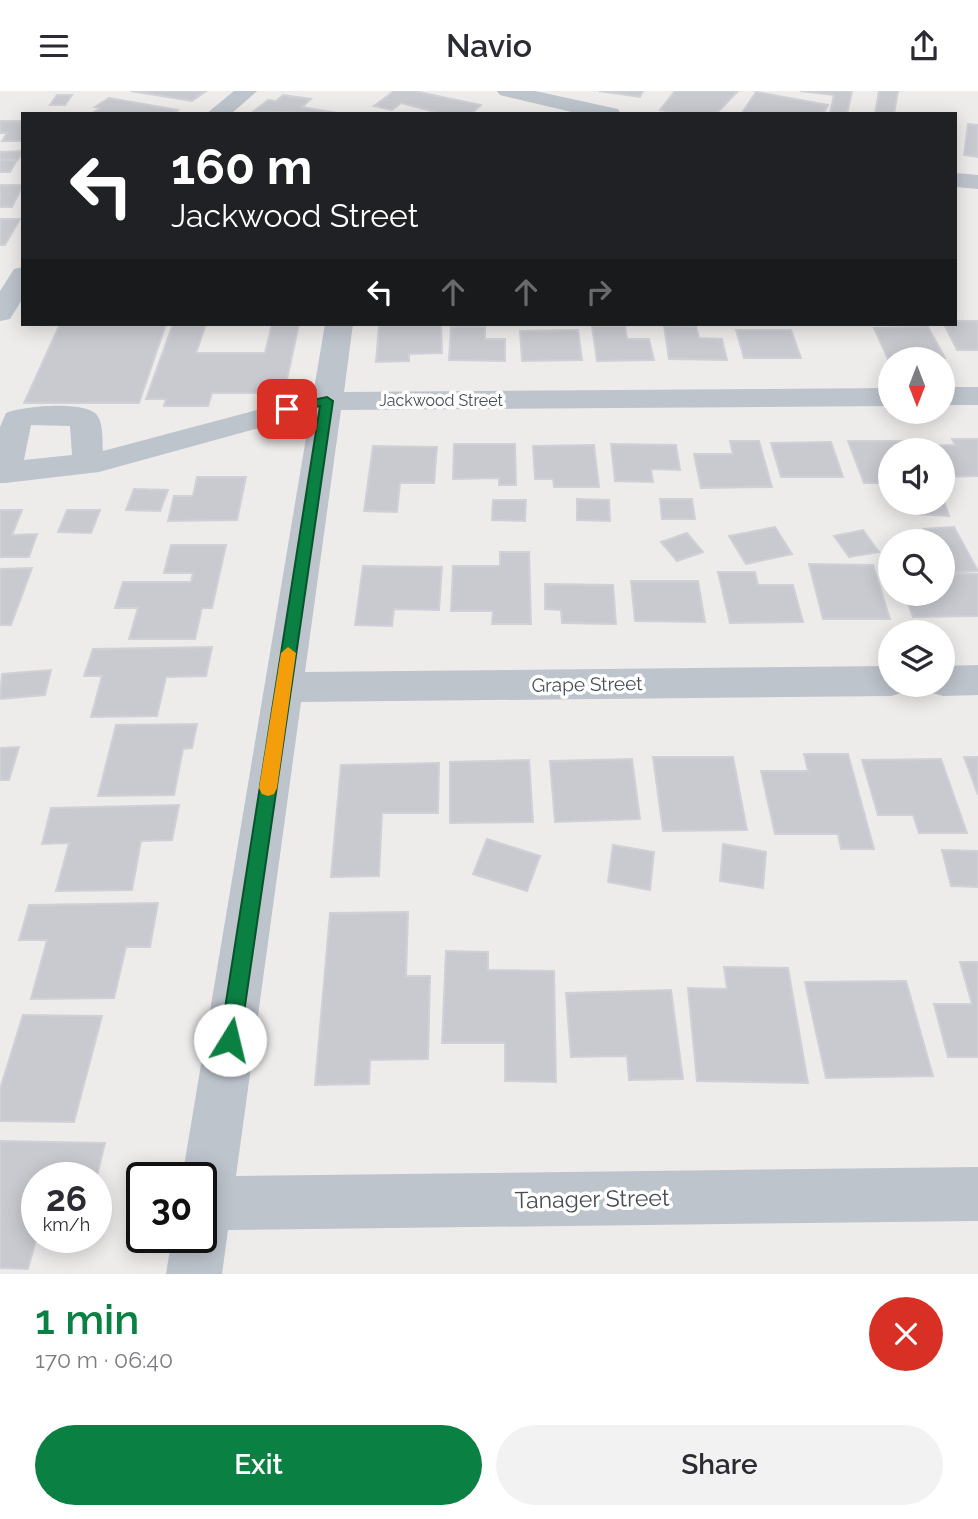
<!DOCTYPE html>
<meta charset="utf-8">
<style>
body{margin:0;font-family:Raleway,sans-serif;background:#f2f2f3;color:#2b2b33;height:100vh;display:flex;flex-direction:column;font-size:26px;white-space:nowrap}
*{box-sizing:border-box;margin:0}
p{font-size:23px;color:#7c7c81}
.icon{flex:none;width:38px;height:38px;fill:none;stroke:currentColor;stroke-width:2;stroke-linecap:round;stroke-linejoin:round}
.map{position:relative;height:1183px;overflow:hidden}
.drawer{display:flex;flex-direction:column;background:#fff;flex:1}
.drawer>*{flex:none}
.hud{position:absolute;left:21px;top:21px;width:936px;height:214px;border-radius:0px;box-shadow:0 4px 18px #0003;background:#202124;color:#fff;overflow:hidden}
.needle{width:46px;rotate:180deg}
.controls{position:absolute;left:878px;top:256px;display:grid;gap:14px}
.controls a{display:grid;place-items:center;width:77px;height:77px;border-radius:50%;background:#fff;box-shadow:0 4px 18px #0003;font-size:35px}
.speed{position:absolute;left:21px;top:1071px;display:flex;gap:14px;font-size:35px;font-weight:700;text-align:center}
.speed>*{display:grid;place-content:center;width:91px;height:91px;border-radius:50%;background:#fff;box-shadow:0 4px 18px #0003;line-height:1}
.speed small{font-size:18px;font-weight:400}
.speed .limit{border:4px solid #111;border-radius:10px;background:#fff;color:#111}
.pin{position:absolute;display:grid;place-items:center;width:60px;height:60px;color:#fff;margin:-30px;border-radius:14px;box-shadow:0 4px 10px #0006}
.me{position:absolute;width:77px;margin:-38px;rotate:9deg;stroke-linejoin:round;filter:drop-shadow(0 0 5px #0008)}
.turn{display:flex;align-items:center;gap:24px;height:147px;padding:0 35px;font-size:32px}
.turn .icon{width:91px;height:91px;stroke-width:2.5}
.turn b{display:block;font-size:49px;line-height:60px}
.lanes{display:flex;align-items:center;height:66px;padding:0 35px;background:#0003;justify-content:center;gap:35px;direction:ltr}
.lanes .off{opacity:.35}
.round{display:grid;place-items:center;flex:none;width:74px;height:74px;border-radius:37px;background:#f2f2f3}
.summary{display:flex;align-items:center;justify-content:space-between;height:119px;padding:0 35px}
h1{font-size:42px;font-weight:600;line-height:52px;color:#0b8043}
.cta{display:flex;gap:14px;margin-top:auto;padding:14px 35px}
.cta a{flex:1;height:80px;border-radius:42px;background:#0b8043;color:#fff;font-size:28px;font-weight:600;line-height:80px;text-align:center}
.cta a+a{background:#f2f2f3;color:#2b2b33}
header{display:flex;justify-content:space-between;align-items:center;height:91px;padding:0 35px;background:#fff;font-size:32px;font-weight:600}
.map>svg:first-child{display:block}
.building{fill:#c9cad0;stroke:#d0d1d6;stroke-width:2}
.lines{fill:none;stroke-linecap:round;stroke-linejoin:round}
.minor{fill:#bec4cc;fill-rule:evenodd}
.route{fill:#0b8043;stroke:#07532c;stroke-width:2}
.slow{fill:#f59e0b}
.labels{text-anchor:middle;stroke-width:7;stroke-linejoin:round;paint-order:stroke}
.far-street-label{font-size:16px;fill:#464d56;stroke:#fff}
.street-label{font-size:19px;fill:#464d56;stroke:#fff}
.near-street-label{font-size:23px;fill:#464d56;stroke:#fff}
</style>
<header><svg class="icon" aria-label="menu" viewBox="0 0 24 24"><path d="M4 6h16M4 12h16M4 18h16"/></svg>Navio<svg class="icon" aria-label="share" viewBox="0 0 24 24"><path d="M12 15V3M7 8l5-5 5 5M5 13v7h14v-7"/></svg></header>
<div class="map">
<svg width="978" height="1183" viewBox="0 0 978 1183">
<rect width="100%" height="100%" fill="#eeebeb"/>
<path class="building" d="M131,0H206L192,10Z
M394,0H414L481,14L471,23H443L401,12L392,19L374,15Z
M599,0H643L640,6Z
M675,0H730L737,1L716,23H682L660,19Z
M800,0H852L847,23H830L834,4Z
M879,0H898L894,23H875Z
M756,1L828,14L823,23L742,22Z
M57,4H72L65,14H50Z
M283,4L311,8L302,16L343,23L254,20L268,9L276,10Z
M109,7L178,19L173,23H91L100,17L95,16Z
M0,30H23V50H2L7,42H0Z
M968,33L978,34V66L964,64Z
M23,60L18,69H0V61Z
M0,69H17L10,81H0Z
M0,94H23L12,116H0Z
M0,128H20L5,154H0Z
M956,230H978V259H957L944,233H956Z
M60,233H166L139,312H24Z
M173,233H206L196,262H265L272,233H299L284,302H212L208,315H164L166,308H146Z
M441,234L442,262L409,263V270L376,271L379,235Z
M592,235H625L627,248H649L654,269L597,270Z
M664,235L696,236L699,247L722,248L727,269L669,268Z
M451,236H485V248H505V270L449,269Z
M928,236L945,267L888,268L874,237Z
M578,239L582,269L522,270L520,240Z
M736,239H791L801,267H744Z
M952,348H978V385L943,386V359H930L928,355L955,354Z
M730,350H759L772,396L701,397L694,363H733Z
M848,350H906L910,359H891V392H864Z
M831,351L843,386H781L771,352Z
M454,353H515L516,394H499V387L453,388Z
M611,353L676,354L680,379L651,378L653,391L615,390Z
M594,354L599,396H554L553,388H535L533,355Z
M373,355L437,356L434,392H400L397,421L364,420Z
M197,386H246L237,429L168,430L174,405H193Z
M134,398L168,399L160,420L126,419Z
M943,407L949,425L915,423L911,411H943Z
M577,408L609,409L610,430L577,429Z
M660,408H692L695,428H662Z
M493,409H526L525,430L492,429Z
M0,419H22L12,444L37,443L29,466H0Z
M67,419H100L91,442L58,441Z
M775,436L792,463L746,473L729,445Z
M954,436L978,480L947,482L943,475V450H930L924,438Z
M863,439L879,461L849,466L834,445Z
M687,442L703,461L677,470L661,451Z
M171,454H226L212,517H202L195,548H129L138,517H115L123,491H191L193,482H164Z
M500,461H529L531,533H492L493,520H451L453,475H500Z
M809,473L873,474L890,528H823Z
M363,475L442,476L439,519L394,518L392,535L355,534Z
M32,477L11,534H0V478Z
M718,481H755L758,494H793L803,531L730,532Z
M943,483H978V525L913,526L904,502H943Z
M631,490H698L705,531L635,530Z
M545,493L613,494L616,533L562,532L561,519L545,518Z
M212,556L206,585L166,586L157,625L91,626L102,585H84L93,558Z
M51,579L45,604L0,608L2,583Z
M197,633L192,657L183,658L174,704L98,705L116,634Z
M19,656L9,689H0V657Z
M804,663H848L874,758H841L838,743H775L761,680H808Z
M653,666H733L747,739L663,740Z
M964,666H978V704Z
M632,668L640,728L555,731L550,670Z
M941,668L967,742H919L913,724H878L862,669Z
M529,669L533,731L450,732V671Z
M439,672L438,722H382L379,785L331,786L341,674Z
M179,714L172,749L141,750L132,799L56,800L69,752L42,753L51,717Z
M487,748L540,765L527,800L473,783Z
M723,753L766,761L763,797L720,790Z
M613,754L654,761L650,799L608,791Z
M942,759L978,760V796L951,795Z
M158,812L150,856H126L114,907L31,908L47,849H19L29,814Z
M408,821L406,885H430L428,968L370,969L369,993L315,994L330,822Z
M446,860L488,861V879L554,880L556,991L505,990V952H442Z
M960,871H978V966H948L934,913H972Z
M724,876L788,877L808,992L697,990L688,897L727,898Z
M906,890L933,985L826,987L805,891Z
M671,899L683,988L629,989L627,965L571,966L566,902Z
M23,924L102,925L74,1031L0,1030V998Z
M0,1050L105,1052L96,1089L37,1087V1145L28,1178L0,1177Z"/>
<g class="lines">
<path class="minor" d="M234,0H257L231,23H206Z
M497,0H535L618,18L621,23H580L500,4Z
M956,82L978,84V98L956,96Z
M23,176V207L10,228L0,230V200L14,178Z
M325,233H353L344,301L891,297V315L341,319L305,581L891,575V593H908L905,601L891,605L301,611L236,1085L978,1076V1130L228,1139L222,1183H166L172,1146H201V1087H182L310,323L99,381L5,392H0V336L6,322C22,315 81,310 95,322C104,330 102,348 103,360L313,304ZM31,334L70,335L72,364L24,369Z
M943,296H978V314H943Z
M978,574V604L943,605L929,601L926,593H943V575Z"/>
</g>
<path class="route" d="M327,306L333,310L240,949L237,956L230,959L223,956L220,949L320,315L287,322L281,318L283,315Z"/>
<path class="slow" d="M288,556L296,562L277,697L274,703L268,705L262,703L259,697L281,562Z"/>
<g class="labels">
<g class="far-street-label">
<text x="441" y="315">Jackwood Street</text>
</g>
<g class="street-label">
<text transform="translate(587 593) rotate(-1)" y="7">Grape Street</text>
</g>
<g class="near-street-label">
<text transform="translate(592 1108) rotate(-1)" y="8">Tanager Street</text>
</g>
</g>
</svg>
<div class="controls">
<a><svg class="needle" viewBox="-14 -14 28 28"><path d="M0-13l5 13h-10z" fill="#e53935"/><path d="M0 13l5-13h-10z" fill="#7c7c81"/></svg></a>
<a><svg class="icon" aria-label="sound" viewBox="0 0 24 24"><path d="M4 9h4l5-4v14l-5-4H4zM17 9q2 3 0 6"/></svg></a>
<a><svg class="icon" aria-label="search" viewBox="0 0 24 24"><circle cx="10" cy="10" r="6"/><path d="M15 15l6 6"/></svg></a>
<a><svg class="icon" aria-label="layers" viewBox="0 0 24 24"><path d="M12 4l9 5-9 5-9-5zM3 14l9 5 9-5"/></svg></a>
</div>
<div class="speed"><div>26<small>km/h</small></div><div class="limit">30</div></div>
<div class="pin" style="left:287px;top:318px;background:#d93025"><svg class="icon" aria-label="arrive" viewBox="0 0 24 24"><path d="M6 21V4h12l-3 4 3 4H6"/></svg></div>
<svg class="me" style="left:230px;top:949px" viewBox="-20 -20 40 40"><circle r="19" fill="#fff"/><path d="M0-13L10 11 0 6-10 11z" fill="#0b8043"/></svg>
<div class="hud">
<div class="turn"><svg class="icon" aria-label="left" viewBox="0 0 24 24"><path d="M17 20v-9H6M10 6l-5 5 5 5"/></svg><div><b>160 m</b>Jackwood Street</div></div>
<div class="lanes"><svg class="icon" aria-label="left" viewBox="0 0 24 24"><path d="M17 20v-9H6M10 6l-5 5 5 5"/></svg><svg class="icon off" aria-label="ahead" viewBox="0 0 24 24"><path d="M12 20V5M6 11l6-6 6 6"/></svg><svg class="icon off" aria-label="ahead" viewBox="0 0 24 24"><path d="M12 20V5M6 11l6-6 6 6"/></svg><svg class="icon off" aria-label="right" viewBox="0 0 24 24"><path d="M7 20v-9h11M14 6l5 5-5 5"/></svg></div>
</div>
</div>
<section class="drawer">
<div class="summary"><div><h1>1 min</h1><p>170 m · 06:40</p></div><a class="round" style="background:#d93025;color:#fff"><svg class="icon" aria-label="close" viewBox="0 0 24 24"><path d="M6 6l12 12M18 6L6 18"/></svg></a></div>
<div class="cta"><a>Exit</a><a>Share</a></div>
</section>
